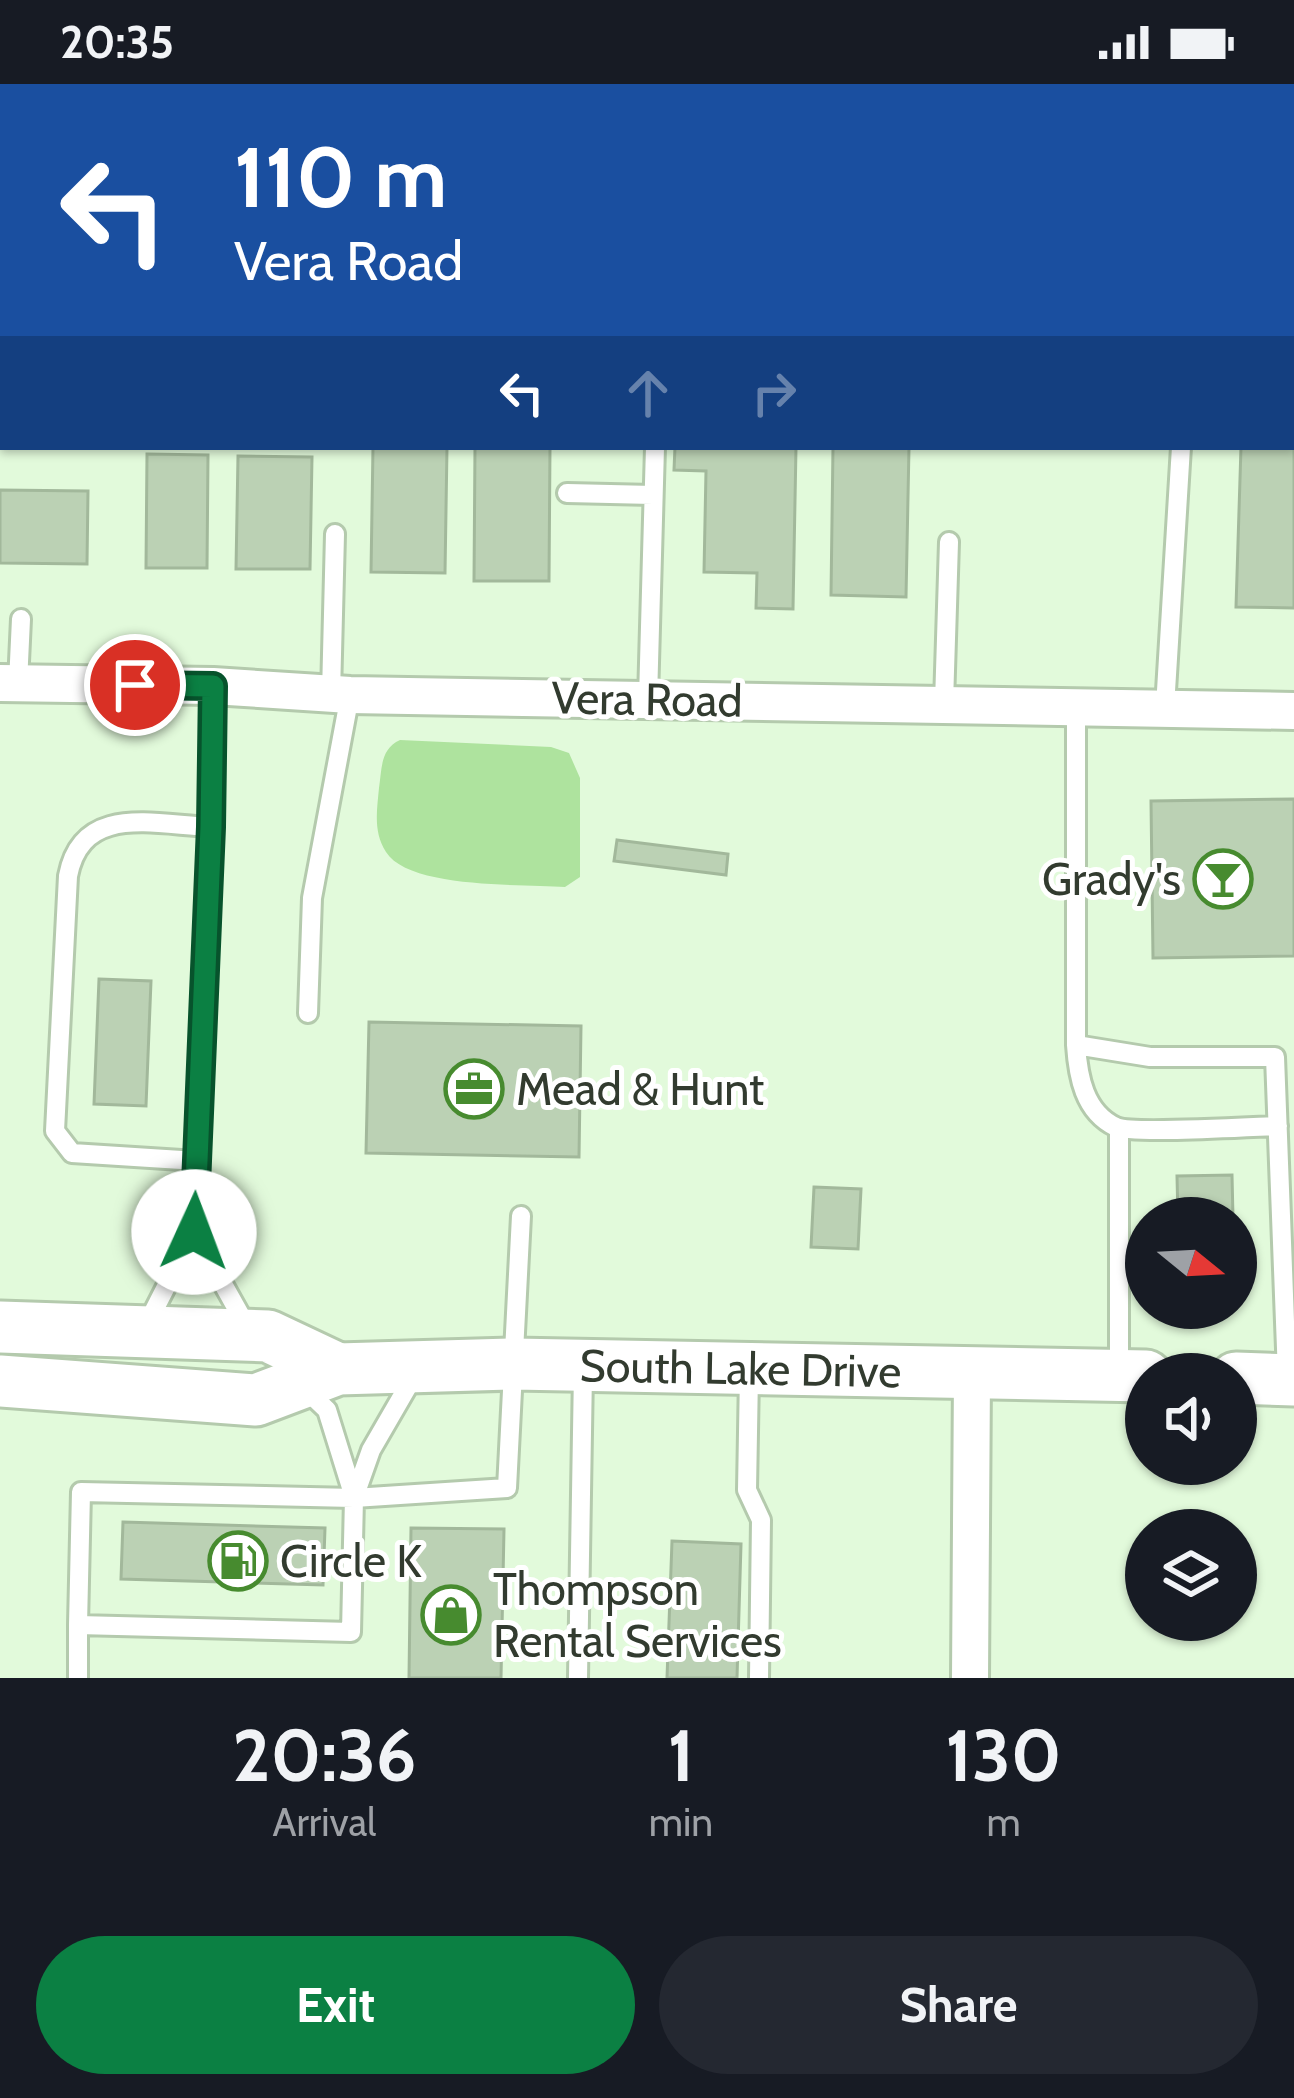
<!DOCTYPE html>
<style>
body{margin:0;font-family:Cabin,sans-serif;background:#242831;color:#f1f3f6;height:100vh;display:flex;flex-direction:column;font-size:45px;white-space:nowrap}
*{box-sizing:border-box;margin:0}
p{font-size:39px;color:#9ea1a6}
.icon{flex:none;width:66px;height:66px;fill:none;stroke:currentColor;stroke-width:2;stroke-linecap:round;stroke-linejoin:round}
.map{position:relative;height:1594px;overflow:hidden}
.details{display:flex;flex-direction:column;background:#171b24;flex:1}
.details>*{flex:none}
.top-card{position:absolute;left:0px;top:0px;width:1296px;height:366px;box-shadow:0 3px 9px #0004;background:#1a4fa0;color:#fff;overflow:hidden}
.needle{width:78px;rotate:108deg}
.fabs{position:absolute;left:1125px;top:1113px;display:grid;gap:24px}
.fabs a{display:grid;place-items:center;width:132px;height:132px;border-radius:50%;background:#171b24;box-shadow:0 3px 9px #0004;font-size:60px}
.pin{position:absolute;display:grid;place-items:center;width:102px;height:102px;color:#fff;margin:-51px;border:6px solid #fff;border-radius:50%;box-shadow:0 3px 12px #0007}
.me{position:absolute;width:132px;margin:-66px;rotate:2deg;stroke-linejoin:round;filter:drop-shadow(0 0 9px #0008)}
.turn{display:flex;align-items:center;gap:42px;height:252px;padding:0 36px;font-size:54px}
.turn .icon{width:156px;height:156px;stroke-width:2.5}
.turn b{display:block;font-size:84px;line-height:102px}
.lanes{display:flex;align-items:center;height:114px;padding:0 36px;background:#0003;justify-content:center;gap:60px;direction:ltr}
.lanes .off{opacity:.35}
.eta{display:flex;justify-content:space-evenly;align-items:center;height:204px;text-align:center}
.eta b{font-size:72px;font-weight:700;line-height:84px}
.action{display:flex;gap:24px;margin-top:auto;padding:24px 36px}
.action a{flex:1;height:138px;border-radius:72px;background:#0b8043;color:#fff;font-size:48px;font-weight:700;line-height:138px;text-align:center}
.action a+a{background:#242831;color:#f1f3f6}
.status{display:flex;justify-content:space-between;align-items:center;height:84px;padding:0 60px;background:#171b24;direction:ltr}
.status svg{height:33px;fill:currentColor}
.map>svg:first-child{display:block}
.green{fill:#a8ce9c}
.water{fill:#aee39e}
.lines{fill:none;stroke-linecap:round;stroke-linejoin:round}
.stream{stroke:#aee39e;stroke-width:9}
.building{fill:#bbd1b4;stroke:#a2b89b;stroke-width:3}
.service-casing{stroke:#b4caad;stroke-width:24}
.minor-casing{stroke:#b4caad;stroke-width:42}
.secondary-casing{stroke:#b4caad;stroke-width:57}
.service{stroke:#fff;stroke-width:18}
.minor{stroke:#fff;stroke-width:36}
.secondary{stroke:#fff;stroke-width:51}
.route-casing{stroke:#07532c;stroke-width:30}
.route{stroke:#0b8043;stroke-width:21}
.labels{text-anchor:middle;stroke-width:10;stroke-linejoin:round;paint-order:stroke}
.street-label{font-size:45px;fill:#323b2f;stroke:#fff}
.poi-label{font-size:45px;fill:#323b2f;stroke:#fff;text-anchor:start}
</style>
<div class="status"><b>20:35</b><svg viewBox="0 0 49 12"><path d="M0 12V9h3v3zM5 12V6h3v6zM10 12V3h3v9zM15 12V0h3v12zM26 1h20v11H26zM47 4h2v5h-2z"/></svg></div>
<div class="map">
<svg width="1294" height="1594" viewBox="0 0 1294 1594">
<rect width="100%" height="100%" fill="#e2fadb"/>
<path class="green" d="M0,0H1294V118L1293,3H3L0,348Z"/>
<path class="water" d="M400,656L551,663L569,669L580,694V793L565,803C523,800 409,805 386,768C373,748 377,726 379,704C382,685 380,665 400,656Z"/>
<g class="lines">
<path class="stream" d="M1104,3L1110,0"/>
</g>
<path class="building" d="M1294,335V524L1236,523L1241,363H1293Z
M373,363H447L445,489L371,488Z
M475,363H550L549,497H474Z
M675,363H796L793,525L756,524L757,489L704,488L706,387L674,386Z
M833,363H909L906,513L831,511Z
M147,370L208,371L207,484H146Z
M238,372L312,373L310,485H236Z
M0,406L88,407L87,480L0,479Z
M1294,715V872L1153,874L1151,717Z
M617,756L728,770L726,791L614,777Z
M99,895L151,897L146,1022L94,1020Z
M369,938L581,942L579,1073L366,1069Z
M1232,1091L1233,1134H1178L1177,1092Z
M814,1103L861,1105L858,1165L811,1163Z
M123,1438L325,1444L323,1501L121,1495Z
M411,1444L504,1445L501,1594H409Z
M672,1457L741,1460L737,1594H667Z"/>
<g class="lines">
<g class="service-casing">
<path id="service" d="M567,409L653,411
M18,599L21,535
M331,610L335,450
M648,615L655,363
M944,619L949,458
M1076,621V961C1078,992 1084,1028 1116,1043C1132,1050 1251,1043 1278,1042
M1165,623L1181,363
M308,929L312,814L350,611
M1076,961L1150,973H1275L1287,1291
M1119,1045V1287
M197,1077L72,1069L55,1047L68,792C82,719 154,741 211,743
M194,1148L247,1243
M147,1240L194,1148L211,743L213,602
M749,1290L747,1406L761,1436L759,1594
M304,1304L327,1326L354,1413
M81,1408L354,1414L351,1548L78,1541Z
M354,1414L507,1404L521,1132
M354,1414L371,1366L415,1290
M78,1541V1594
M578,1594L583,1287"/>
</g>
<g class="minor-casing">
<path id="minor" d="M0,599L213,602L350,611L1294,627
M970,1594L972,1290"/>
</g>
<g class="secondary-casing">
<g id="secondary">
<path d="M0,1243L268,1252L338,1285"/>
<path d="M1236,1294L1294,1296"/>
<path id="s1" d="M0,1297L256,1316L338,1285L514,1280L1146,1292"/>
</g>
</g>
<use href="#service" class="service"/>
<use href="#minor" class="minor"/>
<use href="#secondary" class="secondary"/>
</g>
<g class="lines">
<g class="route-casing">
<path id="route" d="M135,601L213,602L211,743L194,1148"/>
</g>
<use href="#route" class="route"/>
</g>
<defs>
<g id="bar-ring" transform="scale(3)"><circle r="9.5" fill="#fff" stroke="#478b2f" stroke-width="1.5"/><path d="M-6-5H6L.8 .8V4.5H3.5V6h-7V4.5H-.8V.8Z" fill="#478b2f"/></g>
<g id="office-ring" transform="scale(3)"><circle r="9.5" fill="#fff" stroke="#478b2f" stroke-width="1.5"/><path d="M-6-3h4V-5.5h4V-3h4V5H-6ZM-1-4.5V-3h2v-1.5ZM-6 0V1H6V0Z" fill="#478b2f"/></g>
<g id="fuel-ring" transform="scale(3)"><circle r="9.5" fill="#fff" stroke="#478b2f" stroke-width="1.5"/><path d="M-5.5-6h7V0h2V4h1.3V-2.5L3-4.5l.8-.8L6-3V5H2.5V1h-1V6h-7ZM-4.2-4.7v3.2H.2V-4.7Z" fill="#478b2f"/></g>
<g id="shop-ring" transform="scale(3)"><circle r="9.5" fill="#fff" stroke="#478b2f" stroke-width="1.5"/><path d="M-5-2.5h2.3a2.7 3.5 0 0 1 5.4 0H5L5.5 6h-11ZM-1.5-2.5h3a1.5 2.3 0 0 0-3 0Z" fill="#478b2f"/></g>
</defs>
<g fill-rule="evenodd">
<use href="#bar-ring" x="1223" y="795"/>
<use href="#office-ring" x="474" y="1005"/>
<use href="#fuel-ring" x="238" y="1477"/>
<use href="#shop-ring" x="451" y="1531"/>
</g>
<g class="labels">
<g class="street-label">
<text transform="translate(647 615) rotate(1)" y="16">Vera Road</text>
<text dy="16" stroke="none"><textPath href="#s1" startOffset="747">South Lake Drive</textPath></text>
</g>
<g class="poi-label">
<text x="1181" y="811" text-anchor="end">Grady's</text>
<text x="516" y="1021">Mead &amp; Hunt</text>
<text x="280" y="1493">Circle K</text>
<text x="493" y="1521">Thompson<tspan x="493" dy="52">Rental Services</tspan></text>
</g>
</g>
</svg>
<div class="fabs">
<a><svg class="needle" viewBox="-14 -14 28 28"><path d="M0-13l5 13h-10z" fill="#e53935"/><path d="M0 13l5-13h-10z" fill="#9ea1a6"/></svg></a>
<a><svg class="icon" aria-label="sound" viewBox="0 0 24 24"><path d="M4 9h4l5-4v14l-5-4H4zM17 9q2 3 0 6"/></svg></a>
<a><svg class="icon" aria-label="layers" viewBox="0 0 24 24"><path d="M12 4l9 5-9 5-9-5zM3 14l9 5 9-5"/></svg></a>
</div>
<div class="pin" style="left:135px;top:601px;background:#d93025"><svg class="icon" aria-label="arrive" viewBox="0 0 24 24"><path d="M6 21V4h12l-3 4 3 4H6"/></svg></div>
<svg class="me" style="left:194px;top:1148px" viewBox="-20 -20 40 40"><circle r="19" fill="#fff"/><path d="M0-13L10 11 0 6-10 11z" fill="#0b8043"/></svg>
<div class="top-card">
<div class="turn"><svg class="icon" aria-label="left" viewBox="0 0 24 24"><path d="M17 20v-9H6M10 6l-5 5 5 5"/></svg><div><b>110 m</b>Vera Road</div></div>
<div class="lanes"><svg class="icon" aria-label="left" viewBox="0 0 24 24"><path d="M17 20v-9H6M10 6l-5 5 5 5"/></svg><svg class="icon off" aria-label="ahead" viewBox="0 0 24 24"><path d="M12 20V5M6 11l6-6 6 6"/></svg><svg class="icon off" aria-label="right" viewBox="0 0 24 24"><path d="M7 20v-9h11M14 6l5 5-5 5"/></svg></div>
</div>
</div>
<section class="details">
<div class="eta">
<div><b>20:36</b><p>Arrival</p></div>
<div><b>1</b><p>min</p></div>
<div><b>130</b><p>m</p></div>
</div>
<div class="action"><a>Exit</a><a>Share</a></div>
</section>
